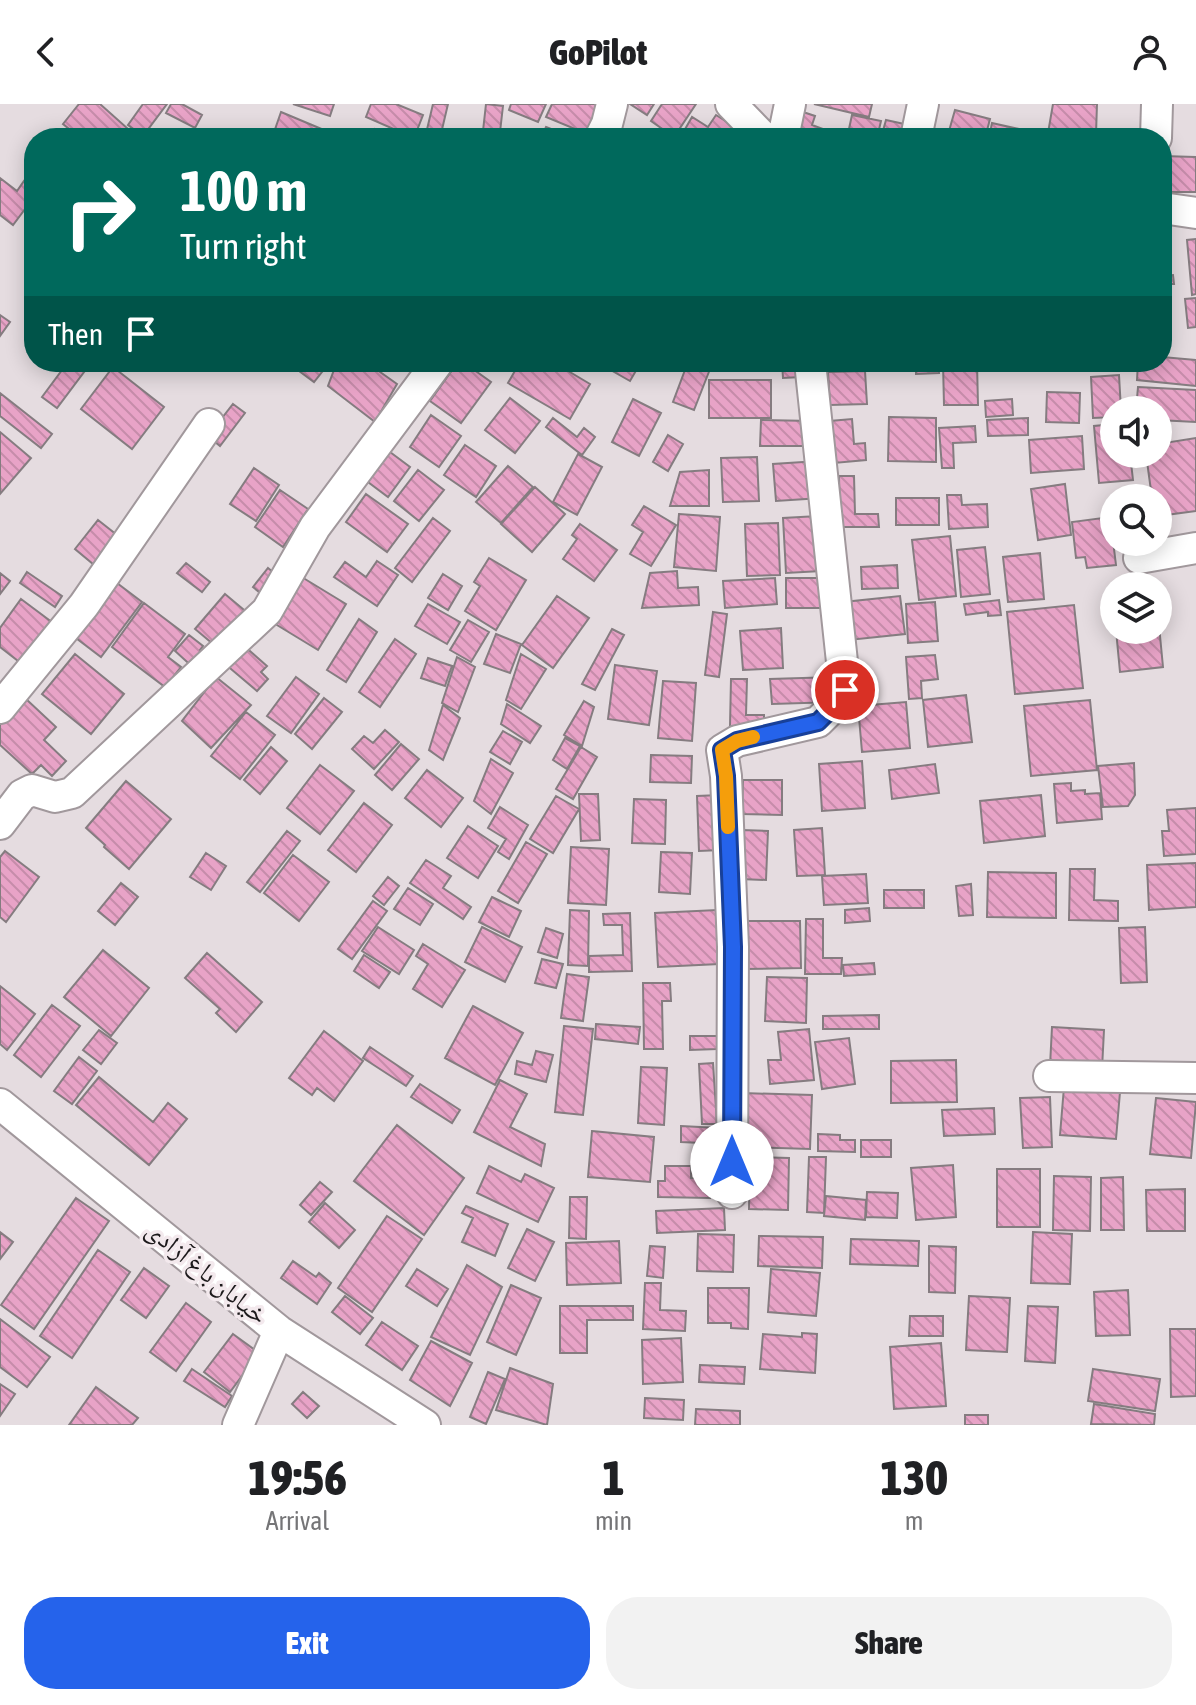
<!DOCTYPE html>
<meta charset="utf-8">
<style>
body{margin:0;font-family:"Asap Condensed","Noto Naskh Arabic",sans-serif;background:#f2f2f2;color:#202124;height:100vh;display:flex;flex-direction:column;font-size:30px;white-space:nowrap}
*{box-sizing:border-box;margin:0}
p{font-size:26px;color:#757577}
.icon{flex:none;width:44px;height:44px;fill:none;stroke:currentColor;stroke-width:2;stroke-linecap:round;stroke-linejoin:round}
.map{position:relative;height:1321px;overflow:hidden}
.panel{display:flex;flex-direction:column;background:#fff;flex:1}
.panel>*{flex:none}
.banner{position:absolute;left:24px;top:24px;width:1148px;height:244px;border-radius:32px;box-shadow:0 4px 20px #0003;background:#00695c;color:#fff;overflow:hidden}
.tools{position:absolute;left:1100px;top:292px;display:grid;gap:16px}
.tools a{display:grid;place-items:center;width:72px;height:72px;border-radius:50%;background:#fff;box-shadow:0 4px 20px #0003;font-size:40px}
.pin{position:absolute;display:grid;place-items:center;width:68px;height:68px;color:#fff;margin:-34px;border:4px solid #fff;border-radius:50%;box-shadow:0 2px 8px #0007}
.me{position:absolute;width:88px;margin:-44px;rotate:0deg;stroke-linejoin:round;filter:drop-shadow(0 0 6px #0008)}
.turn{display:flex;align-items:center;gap:28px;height:168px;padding:0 24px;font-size:36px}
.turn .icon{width:104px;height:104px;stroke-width:2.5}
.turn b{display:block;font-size:56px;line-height:68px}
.then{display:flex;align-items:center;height:76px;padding:0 24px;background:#0003;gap:16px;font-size:30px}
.eta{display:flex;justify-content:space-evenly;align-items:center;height:136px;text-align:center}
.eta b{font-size:48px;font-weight:800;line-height:56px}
.primary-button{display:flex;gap:16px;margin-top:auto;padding:16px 24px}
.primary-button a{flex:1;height:92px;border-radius:32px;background:#2563eb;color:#fff;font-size:32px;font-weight:800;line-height:92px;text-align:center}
.primary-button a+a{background:#f2f2f2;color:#202124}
header{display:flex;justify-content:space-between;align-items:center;height:104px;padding:0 24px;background:#fff;font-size:36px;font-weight:800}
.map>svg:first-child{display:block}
.building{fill:url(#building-back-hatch);stroke:#857c80;stroke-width:2}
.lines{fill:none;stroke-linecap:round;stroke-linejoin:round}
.minor-casing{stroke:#a1989c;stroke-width:34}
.minor{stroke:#fff;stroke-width:30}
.route-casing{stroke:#184099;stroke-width:20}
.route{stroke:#2563eb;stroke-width:14}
.slow{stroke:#f59e0b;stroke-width:14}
.labels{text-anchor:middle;stroke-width:7;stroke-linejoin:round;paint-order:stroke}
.street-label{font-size:26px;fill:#1c191b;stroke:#f3e9ed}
</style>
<header><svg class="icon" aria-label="back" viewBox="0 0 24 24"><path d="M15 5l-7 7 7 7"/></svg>GoPilot<svg class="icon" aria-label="person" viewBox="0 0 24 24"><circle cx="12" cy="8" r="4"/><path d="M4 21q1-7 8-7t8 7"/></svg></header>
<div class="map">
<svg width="1196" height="1321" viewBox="0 0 1196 1321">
<defs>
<pattern id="building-back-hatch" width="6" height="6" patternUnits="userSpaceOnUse" patternTransform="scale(2)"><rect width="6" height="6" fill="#e8a3c7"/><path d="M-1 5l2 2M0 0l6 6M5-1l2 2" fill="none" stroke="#c68caa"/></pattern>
</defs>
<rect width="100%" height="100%" fill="#e5dce0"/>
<path class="building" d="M79,0H100L127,24L119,34H88L83,29L79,33L63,20Z
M143,0H167L143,32L128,21Z
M171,0H182L202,11L195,24L166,9Z
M293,0H334L330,12Z
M371,0H396L423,11L414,34L366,13Z
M433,0H448L440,34H425Z
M486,0L503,2L500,28L483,27Z
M511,0H546L538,18L509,6Z
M552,0H596L599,1L587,30L546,13Z
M630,0H654L647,11Z
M662,0H696L674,33L651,17Z
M814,0H872L869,13Z
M1053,0H1097L1096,30L1048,29Z
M797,6L815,12L812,21L834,29L832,34H800L794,23Z
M955,6L990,15L985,34H947Z
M281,8L343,34H272Z
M716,11L735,23L729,34H680L692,13L708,23Z
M852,11L881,17L877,34H847Z
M886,16L909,21L906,34H881Z
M992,19L1032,28L1031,34H989Z
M546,23L574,34H541Z
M375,25L397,34H372Z
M1162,52L1196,53V88H1162Z
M0,74L17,87L24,77L34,84V93L13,121L0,111Z
M1196,135V190L1192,191L1187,136Z
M1173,171L1174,180H1162V172Z
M1196,194V223L1188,224L1185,195Z
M0,211L10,218L0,232Z
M1162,253L1196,256V282L1137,276L1138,258H1162Z
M68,258H88L90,260L57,304L42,293Z
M287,258H308L322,268L314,278Z
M337,258H366L397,280L375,318L328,282Z
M458,258H463L491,278L461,319L430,297Z
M520,258H553L590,280L570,315L508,279Z
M603,258H641L630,277L602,261Z
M688,258L712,260L694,306L673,298Z
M782,258H800L801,273L783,274Z
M881,258H908V262H881Z
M916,258H938L939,269L916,270Z
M943,259H977L978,301H944Z
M113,263L164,303L132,345L81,305Z
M865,267L867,300L830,301L828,268Z
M1119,271L1121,306H1114V313L1093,314L1091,273Z
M709,276H771V314H709Z
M1138,283L1196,286V318L1158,316V306H1136Z
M1047,288L1080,289L1079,319L1046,318Z
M0,289L52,330L41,344L0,312Z
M510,294L540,317L515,349L485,326Z
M633,295L661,309L639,352L612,338Z
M1012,295L1013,311L986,313L985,297Z
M233,300L245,309L220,342L208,332Z
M431,311L461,332L439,363L410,343Z
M889,313L936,314V358L888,357Z
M553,314L577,333L584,324L595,333L582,351L546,323Z
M1028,314V331L988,332L987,316Z
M852,315L854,340L865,339L866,356L834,359L830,317Z
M761,316L812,317L811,342H760Z
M1114,320V350H1130L1133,376L1099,379L1094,322Z
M975,322L976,338L953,339L954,364H942L939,324Z
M0,328L31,354L0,390Z
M668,331L683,340L668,367L653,358Z
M1082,332L1084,365L1031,369L1029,336Z
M1196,334V407L1158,412V394H1152L1146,350H1158V340Z
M465,341L496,362L476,393L444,371Z
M382,342L410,363L388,393L360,372Z
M578,350L602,363L577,411L553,398Z
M757,353L759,397L723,398L721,354Z
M818,357L821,394L776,397L773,360Z
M508,362L533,383L501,419L476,398Z
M254,364L279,381L256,417L230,400Z
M418,366L444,386L419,417L394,397Z
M709,366V402H670L680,368Z
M839,372H854L855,410H878L879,423H840Z
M1065,380L1071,431L1038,436L1031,385Z
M535,383L565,410L532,448L501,420Z
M280,386L308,405L283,443L255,423Z
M366,390L408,420L387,448L346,418Z
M947,391H961L962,401L987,400L988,423L949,425Z
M896,394H939V421H896Z
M644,402L676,421L651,462L630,450L643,428L632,421Z
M679,410L720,413L716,467L674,463Z
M818,412L821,467L786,469L783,414Z
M1110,413L1116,461L1087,464L1085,453L1076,454L1072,418Z
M433,414L450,427L412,478L395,464Z
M98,416L122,435L99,465L75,445Z
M778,419L780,471L747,472L745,420Z
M580,420L617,446L594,477L563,455L577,435L572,431Z
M950,432L956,492L919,496L912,436Z
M985,443L990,490L961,493L957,446Z
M1040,449L1044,495L1008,498L1003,453Z
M489,454L526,476L496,526L465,507L480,482L474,478Z
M377,457L398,471L377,502L334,473L345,458L366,473Z
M186,459L210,478L202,488L177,469Z
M897,461L898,484L862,485L861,463Z
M268,464L280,474L265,493L253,483Z
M677,467L678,484L698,483L699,501L642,504L650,469Z
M27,468L62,492L55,503L20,479Z
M0,469L10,477L0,490Z
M443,470L462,482L448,506L428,494Z
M300,472L346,500L318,546L272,518Z
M775,474L777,500L725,504L723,477Z
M786,474H824L825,504H786Z
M113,476L142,498L101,553L72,531Z
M225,490L249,510L219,545L195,525Z
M557,492L589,514L553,564L522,541Z
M900,492L905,530L849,536L844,498Z
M21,495L53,519L22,560L0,543V524Z
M999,496L1001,511L988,512V508L966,511L964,500Z
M935,498L938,537L908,539L906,500Z
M144,499L185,530L168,553L181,563L165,583L112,543Z
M428,500L460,518L447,540L415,522Z
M1074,501L1083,584L1015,590L1007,508Z
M713,508L727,510L719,573L705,571Z
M1158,511L1163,563L1120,568L1116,526H1158Z
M359,515L377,528L346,578L327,566Z
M468,516L489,528L471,558L450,546Z
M781,524L783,564L743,566L740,527Z
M612,525L624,531L595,586L582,580Z
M496,530L521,540L510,569L484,560Z
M189,531L203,542L200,546L207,553L196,566L175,547Z
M395,535L416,550L380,603L359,588Z
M242,540L267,562L261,568L268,575L257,587L225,560Z
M75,550L124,590L91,630L42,590Z
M521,550L546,565L521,605L506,596Z
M935,551L938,575L921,577L922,594L909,595L906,553Z
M457,553L475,563L458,608L442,599Z
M428,554L452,562L445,582L421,574Z
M615,561L657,567L649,621L608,615Z
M216,573L251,601L211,644L182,617Z
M296,573L319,590L291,629L267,612Z
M835,573L836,598L772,600L770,575Z
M731,575H747L746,611H764V623L730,622Z
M663,577L696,579L692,637L658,634Z
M966,591L972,638L928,643L923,596Z
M324,594L342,608L312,645L295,630Z
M26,595L56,623L44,636L66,657L52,672L41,661L32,670L0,641V614Z
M1090,596L1097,666L1031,672L1024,602Z
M584,597L594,603L582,642L564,631Z
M906,598L910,644L862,648L858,602Z
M507,600L541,622L530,639L501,620Z
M443,601L460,614L443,656L429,646Z
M246,608L275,631L240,675L211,652Z
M385,626L399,638L374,665L352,645L364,632L373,639Z
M503,627L522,638L510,660L490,648Z
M565,634L580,642L567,665L553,656Z
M401,640L419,655L392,686L375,671Z
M271,643L287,657L260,690L244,676Z
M581,643L597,653L573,695L556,685Z
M651,651L692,652L691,679L650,678Z
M491,655L513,669L491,710L474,697Z
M862,657L865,704L822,707L819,660Z
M1134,659L1135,691L1128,702L1103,703L1098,662Z
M935,660L939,689L892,695L889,666Z
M320,661L354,687L320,730L287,704Z
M427,666L463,694L441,723L405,694Z
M743,676H782V711L742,710Z
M126,677L171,715L129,765L104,743L105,741L86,724Z
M1071,679V687L1085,686V690L1100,689L1102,715L1057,719L1054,680Z
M579,690H598L600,736L581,737Z
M720,691L721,746L699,747L697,692Z
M1041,691L1045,732L984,739L980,697Z
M556,692L579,705L553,749L530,735Z
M634,695L666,696L665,740L632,739Z
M364,699L392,721L356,768L328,746Z
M500,703L528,721L509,755L498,748L506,735L488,724Z
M1196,704V750L1164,752L1162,727H1169L1167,706Z
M468,722L498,742L478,774L447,754Z
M822,724L825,771L797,772L794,726Z
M742,726L768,727L766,776L740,775Z
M287,727L300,737L260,788L247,778Z
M526,738L547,750L518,799L498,787Z
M571,743L609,745L606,801L568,799Z
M5,747L39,773L6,818L0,813V753Z
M661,748L692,749L690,790L659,788Z
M206,749L226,762L211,786L190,773Z
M293,751L329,778L299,817L264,789Z
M426,756L451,772L443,784L471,803L463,815L410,779Z
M1196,759V803L1149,806L1147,761Z
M1070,765H1095L1094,796L1118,797V817L1069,816Z
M988,768L1056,769V814L987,813Z
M866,770L868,799L824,801L822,772Z
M388,773L399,782L384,801L373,792Z
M121,779L138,793L115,821L98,807Z
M971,780L973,811L959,812L956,782Z
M408,784L433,800L420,821L394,805Z
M884,786H924V804H884Z
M492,793L521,807L509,833L479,818Z
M373,797L387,807L352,855L338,845Z
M869,804L870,817L845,819V806Z
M570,806L589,807L588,862L568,861Z
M717,806L719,860L658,863L655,809Z
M630,809L632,867L589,868V852L623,851L622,821H604L603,810Z
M806,815H823V854H842L841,870H805Z
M744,817H800L801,864L745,865Z
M378,823L414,846L399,870L362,847Z
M482,823L522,843L505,878L465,858Z
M1145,823L1147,878L1121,879L1119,824Z
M546,824L563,830L557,854L538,848Z
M423,840L465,866L442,903L413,885L428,860L416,852Z
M103,846L149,884L111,932L64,893Z
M207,849L262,898L236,928L216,909L220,905L185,874Z
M364,851L390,868L379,884L354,867Z
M542,855L563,860L556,884L535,879Z
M874,859L875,870L844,872L843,861Z
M567,870L589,873L583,917L561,914Z
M767,873L807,874L806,919L765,917Z
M643,879H670L671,897H662L663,945H644Z
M0,882L35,910L7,946L0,940Z
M52,901L80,922L41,973L14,951Z
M473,902L523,929L495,981L445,954Z
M879,911V925H823V912Z
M596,920L640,923L638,940L595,935Z
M564,922L593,925L583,1011L555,1008Z
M1052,923L1104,926L1102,965L1050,962Z
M809,925L814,976L770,980L768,956H781L778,928Z
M99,926L117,939L101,960L83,946Z
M324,927L363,957L334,997L317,984L312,991L289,974Z
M690,932H717V945L690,946Z
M849,934L855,980L822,985L815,938Z
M370,943L413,972L406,982L363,954Z
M536,947L553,951L546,978L515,970L517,957L532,961Z
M79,953L97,967L72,1000L54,987Z
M956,956L957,998L891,999V957Z
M713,959L717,1020H702L699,960Z
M641,963L667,964L664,1021L638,1019Z
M99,973L153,1018L168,999L187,1015L149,1061L76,1001Z
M500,976L527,990L510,1023L545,1040L541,1062L474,1028Z
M420,980L460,1006L452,1019L411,993Z
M1064,983L1120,988L1116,1035L1060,1031Z
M742,989L812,991L810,1045L741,1043Z
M1050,993L1052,1043L1023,1044L1020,994Z
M1156,994L1196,998L1191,1054L1150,1050Z
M994,1004L995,1030L944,1032L942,1006Z
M397,1021L464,1074L424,1131L354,1077Z
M681,1022L718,1024L717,1064L701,1063L702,1039L681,1038Z
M592,1027L654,1033L650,1078L588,1073Z
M818,1030L840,1031V1036H855V1048L818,1047Z
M861,1036H891V1053H861Z
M750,1053L789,1054L788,1106L749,1105Z
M809,1053H826L824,1109L807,1108Z
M953,1061L956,1113L916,1116L911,1064Z
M489,1062L521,1078L525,1070L554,1084L538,1118L477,1089Z
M665,1062H691V1074L710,1075V1094L658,1093V1077H665Z
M997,1065H1040V1123H997Z
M1054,1072L1091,1073L1090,1127L1053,1126Z
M1123,1073L1124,1126H1101V1074Z
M320,1078L332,1088L311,1111L300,1101Z
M1185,1085V1127H1147L1146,1086Z
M867,1088L898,1089L897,1114L866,1113Z
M826,1092L866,1096L865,1116L824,1112Z
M570,1093H587L586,1135L569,1134Z
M76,1094L109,1117L34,1225L1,1201Z
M325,1099L355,1126L339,1144L309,1118Z
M466,1102L508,1120L495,1152L462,1138L473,1114L462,1109Z
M724,1104L725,1126L657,1129L656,1107Z
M387,1112L422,1135L372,1208L338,1184Z
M527,1125L554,1138L535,1177L508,1164Z
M0,1128L13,1138L0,1155Z
M1033,1128L1072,1130L1070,1180L1031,1179Z
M698,1130L734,1131L733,1168L697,1167Z
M759,1132L823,1133L822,1164L758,1162Z
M851,1135L919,1137L918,1162L850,1160Z
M619,1137L621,1179L567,1181L566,1139Z
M650,1142L665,1143L663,1174L647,1172Z
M929,1142L956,1143L955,1189L929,1188Z
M98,1146L130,1168L72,1254L40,1232Z
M293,1157L316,1173L319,1169L331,1179L317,1200L281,1174Z
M467,1161L502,1183L470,1251L431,1233Z
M144,1164L169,1182L146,1214L121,1196Z
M417,1165L448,1185L437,1202L406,1182Z
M771,1165L820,1169L816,1212L768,1208Z
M645,1179H661L660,1206L686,1207L685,1227L643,1225Z
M511,1181L541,1194L516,1251L487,1238Z
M708,1184H749L748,1225L731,1224V1219H708Z
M1128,1186L1130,1231L1096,1232L1094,1188Z
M345,1192L373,1214L360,1230L332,1208Z
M969,1192L1010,1194L1007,1248L966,1246Z
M186,1199L211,1218L176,1267L150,1248Z
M560,1202H633V1216H587V1249H560Z
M1028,1202L1058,1203L1055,1259L1025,1257Z
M910,1212H943V1232H909Z
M0,1215L50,1253L27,1283L0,1263Z
M382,1218L418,1242L402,1266L366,1241Z
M1170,1225H1196V1292L1171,1293Z
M802,1229L817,1230L815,1269L760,1265L763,1230L802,1233Z
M233,1230L259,1249L230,1288L204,1268Z
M681,1234L683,1278L643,1280L642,1236Z
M431,1237L472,1259L450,1302L410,1276Z
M941,1239L946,1302L894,1305L890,1243Z
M700,1261L745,1263L744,1280L699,1278Z
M510,1264L553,1280L547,1321L496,1306Z
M192,1265L232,1292L225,1303L184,1277Z
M1093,1265L1160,1275L1155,1307L1088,1297Z
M488,1268L505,1275L486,1320L470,1313Z
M0,1280L15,1290L0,1312Z
M96,1283L138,1314L132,1321H69Z
M303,1288L319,1302L307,1314L292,1300Z
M645,1294L684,1296L683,1316L644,1314Z
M1094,1300L1155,1310L1154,1321L1091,1320Z
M696,1305L740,1307V1321H695Z
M965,1311H988V1321H965Z"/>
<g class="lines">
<g class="minor-casing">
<path id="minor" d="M731,0L764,34
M600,34L607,20L612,0
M783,34L790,0
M916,34L923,0
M1156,34L1157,0
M1162,104L1196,109
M1139,454L1196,444
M0,604L84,501L209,320
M0,720L22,691L32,686L55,693L72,689L267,507L315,423L438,258
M1049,972L1196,974
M0,1000L279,1227L425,1321
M732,1089L733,843L726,672L722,646L737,637L818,618L832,604L845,586L810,258
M238,1321L279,1227"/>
</g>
<use href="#minor" class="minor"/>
</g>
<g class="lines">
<g class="route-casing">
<path id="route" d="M732,1058L733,843L726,672L722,646L737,637L818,618L832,604L845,586"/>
</g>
<use href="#route" class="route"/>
<path class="slow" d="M728,723L726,672L722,646L737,637L753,633"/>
</g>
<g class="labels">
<g class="street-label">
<text transform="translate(207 1168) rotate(39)" y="9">خیابان باغ آزادی</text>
</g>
</g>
</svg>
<div class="tools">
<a><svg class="icon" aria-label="sound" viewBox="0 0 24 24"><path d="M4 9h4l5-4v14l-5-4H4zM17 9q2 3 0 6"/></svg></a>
<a><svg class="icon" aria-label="search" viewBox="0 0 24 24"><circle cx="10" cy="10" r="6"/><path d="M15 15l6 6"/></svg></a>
<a><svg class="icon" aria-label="layers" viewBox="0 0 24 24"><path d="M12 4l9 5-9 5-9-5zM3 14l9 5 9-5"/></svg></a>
</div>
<div class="pin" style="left:845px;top:586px;background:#d93025"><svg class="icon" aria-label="arrive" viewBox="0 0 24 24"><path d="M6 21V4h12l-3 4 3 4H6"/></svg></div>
<svg class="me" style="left:732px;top:1058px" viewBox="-20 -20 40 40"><circle r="19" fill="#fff"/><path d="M0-13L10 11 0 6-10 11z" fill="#2563eb"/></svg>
<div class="banner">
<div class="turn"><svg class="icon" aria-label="right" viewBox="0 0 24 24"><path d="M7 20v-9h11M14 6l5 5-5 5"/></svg><div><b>100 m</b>Turn right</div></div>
<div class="then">Then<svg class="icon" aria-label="arrive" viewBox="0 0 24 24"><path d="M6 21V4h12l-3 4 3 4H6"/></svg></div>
</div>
</div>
<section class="panel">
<div class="eta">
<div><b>19:56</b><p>Arrival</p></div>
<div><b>1</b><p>min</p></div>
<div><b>130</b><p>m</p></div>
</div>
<div class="primary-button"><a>Exit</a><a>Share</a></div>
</section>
